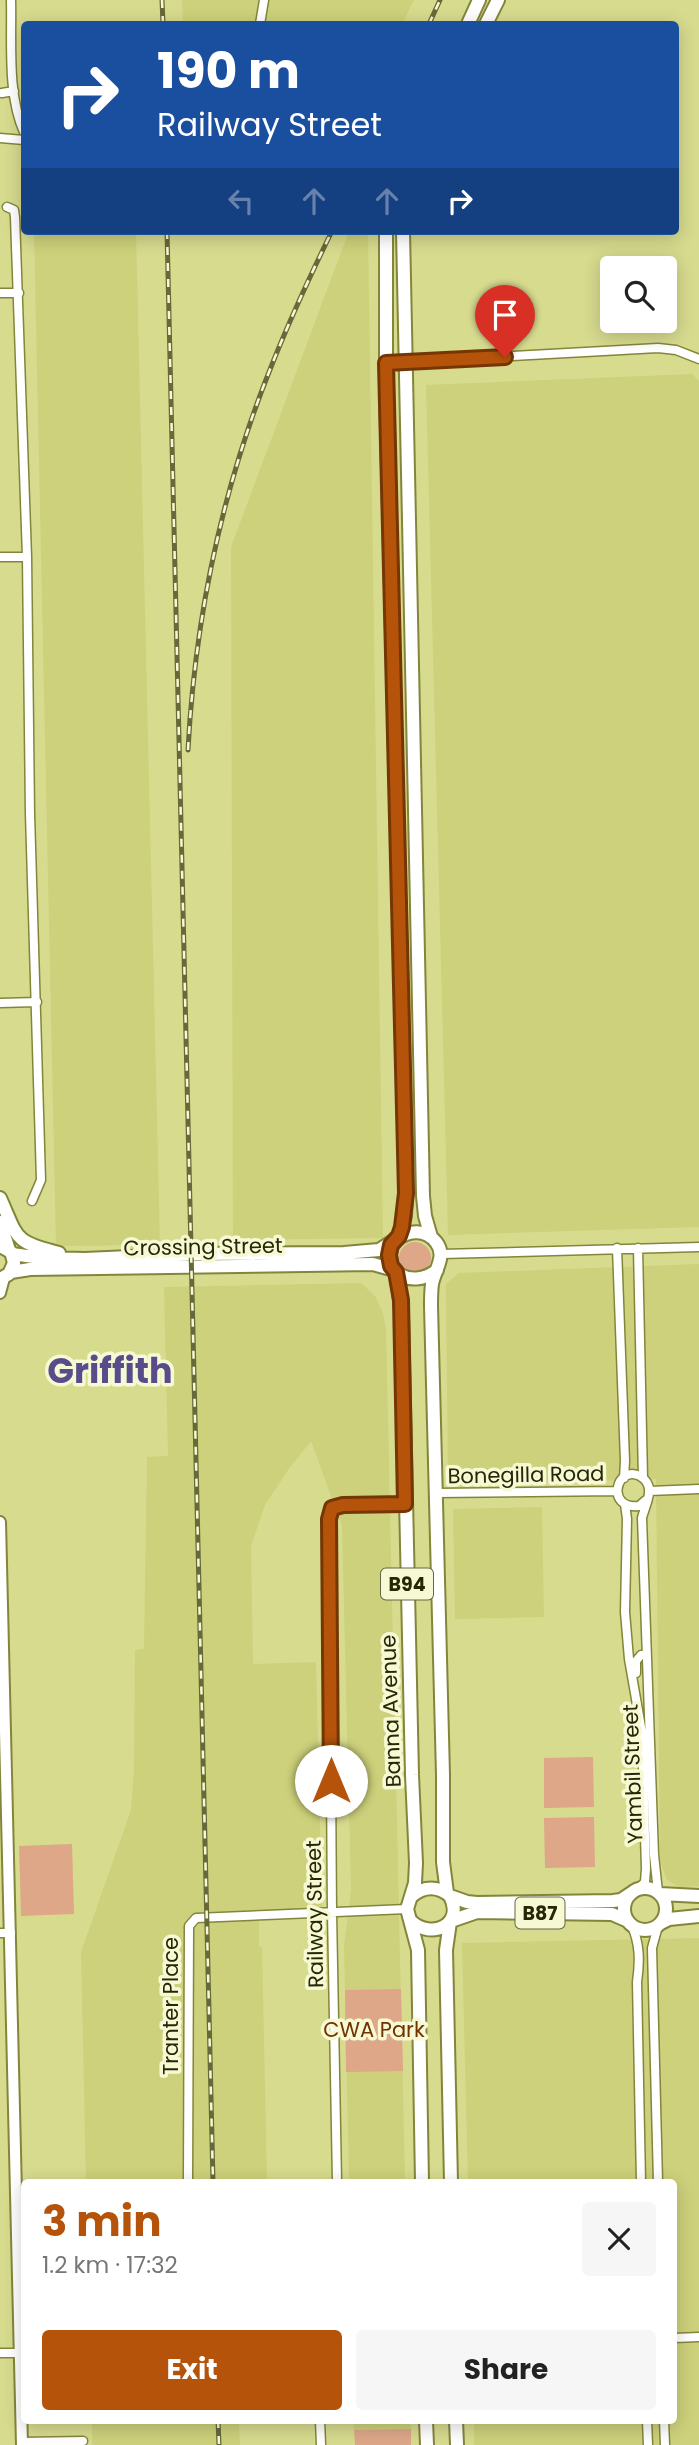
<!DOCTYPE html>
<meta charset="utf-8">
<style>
body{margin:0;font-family:Poppins,sans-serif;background:#f6f6f6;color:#222;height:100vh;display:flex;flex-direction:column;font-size:26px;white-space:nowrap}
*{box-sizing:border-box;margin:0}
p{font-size:23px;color:#767676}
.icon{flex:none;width:38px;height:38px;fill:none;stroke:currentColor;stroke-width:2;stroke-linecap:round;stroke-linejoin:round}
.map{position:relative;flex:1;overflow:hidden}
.side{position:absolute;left:21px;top:2179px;width:656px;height:245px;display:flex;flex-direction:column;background:#fff;border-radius:7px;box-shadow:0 4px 18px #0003}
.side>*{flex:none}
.banner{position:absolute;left:21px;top:21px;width:658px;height:214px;border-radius:7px;box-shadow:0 4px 18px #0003;background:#1a4fa0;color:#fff;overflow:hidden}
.buttons{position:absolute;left:600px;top:256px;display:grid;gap:14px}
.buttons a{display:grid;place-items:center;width:77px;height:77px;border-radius:7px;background:#fff;box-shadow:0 4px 18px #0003;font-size:35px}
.pin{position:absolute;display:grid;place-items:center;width:60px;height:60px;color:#fff;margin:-72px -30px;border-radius:50% 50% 50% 0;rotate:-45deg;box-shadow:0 0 7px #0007}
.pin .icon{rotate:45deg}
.me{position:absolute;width:77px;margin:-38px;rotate:0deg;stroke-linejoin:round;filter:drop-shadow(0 0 5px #0008)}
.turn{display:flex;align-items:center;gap:24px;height:147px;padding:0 21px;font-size:32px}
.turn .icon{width:91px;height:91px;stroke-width:2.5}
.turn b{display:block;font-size:49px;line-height:60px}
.lanes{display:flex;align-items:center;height:66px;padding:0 21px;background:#0003;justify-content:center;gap:35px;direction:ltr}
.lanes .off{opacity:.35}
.round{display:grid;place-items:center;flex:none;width:74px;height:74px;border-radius:7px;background:#f6f6f6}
.summary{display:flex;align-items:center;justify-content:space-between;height:119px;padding:0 21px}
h1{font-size:42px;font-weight:700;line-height:52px;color:#b45309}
.cta{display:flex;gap:14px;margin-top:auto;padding:14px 21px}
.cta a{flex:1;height:80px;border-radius:7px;background:#b45309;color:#fff;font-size:28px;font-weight:700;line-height:80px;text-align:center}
.cta a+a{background:#f6f6f6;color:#222}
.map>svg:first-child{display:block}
.built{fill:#cdd17b}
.green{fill:#dda788}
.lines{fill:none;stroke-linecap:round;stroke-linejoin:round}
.minor-casing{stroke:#83863a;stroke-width:11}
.tertiary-casing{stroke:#83863a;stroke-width:14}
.secondary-casing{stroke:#83863a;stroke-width:16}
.primary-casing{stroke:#83863a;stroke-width:16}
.minor{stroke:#fff;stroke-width:8}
.tertiary{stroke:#fff;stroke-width:10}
.secondary{stroke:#fff;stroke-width:12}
.primary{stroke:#fff;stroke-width:12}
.rail-casing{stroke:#676938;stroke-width:5}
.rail{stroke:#f6f9d3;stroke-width:2.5;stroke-dasharray:8;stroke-linecap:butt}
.route-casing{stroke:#753606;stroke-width:18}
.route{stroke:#b45309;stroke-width:12}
.labels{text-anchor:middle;stroke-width:7;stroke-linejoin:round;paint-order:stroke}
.shield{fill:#f6f9d3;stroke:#646644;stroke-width:2}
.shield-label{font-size:19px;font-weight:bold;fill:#262706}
.street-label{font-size:21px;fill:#262706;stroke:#f6f9d3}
.park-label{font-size:21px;fill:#713200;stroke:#f6f9d3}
.town-label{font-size:35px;font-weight:bold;fill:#584c8a;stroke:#f6f9d3}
</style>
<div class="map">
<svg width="699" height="2445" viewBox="0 0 699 2445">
<rect width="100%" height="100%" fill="#d7db8e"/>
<path class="built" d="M182,0H414L402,24H183Z
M34,231H136L160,1245L56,1246Z
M349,231H368L383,1238L233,1240L231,547Z
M692,374L699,381V1227L448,1235L426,385Z
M699,1264V1886L679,1887L667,1880L660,1861L656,1479L448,1486L446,1284L459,1273Z
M361,1283L375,1296L383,1313L386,1330L405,2182H349L344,1946L351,1889L342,1526L311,1441L288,1470L265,1505L251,1546L253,1664L316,1662L322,1909L259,1911V1947H262L267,2182H86L81,1952L131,1810L134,1771L135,1650L144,1649L147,1457L168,1456L164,1287Z
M542,1507L544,1617L455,1619L453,1509Z
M699,1938V2445H474V2420H674V2182H468L462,1943Z
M92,2420H239L240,2445H92Z
M354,2420H410L411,2429L354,2430Z"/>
<path class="green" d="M399 1258a16 16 0 1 1 32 0a16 16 0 1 1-32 0Z
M593,1757L594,1807L544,1808V1758Z
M594,1817L595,1867L545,1868L544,1818Z
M72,1844L74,1914L21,1916L19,1846Z
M401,1989L403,2071L346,2072L345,1990Z
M411,2429V2445H355L354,2430Z"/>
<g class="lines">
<g class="minor-casing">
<path id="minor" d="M11,0C12,41 7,95 24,132
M260,24L264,0
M2,93L14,91
M0,138L24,140
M7,207L14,210L15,217L27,557L30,814L41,1180L32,1201
M0,293H19
M404,362L658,348L676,350L699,359
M0,557H27
M0,1003L37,1002
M617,1248L625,1461L624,1478
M638,1248L643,1478
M441,1254L699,1247
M649,1491L699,1489
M436,1493L617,1491
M646,1500L639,1506C605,1510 616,1464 640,1476C645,1479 649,1484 649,1490C650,1498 644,1509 642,1518L654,1855L658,1892
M625,1504L627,1519L625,1612L629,1659L642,1733L646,1869L645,1882L637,1890
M636,1673V1661L641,1655H646
M631,1924C640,1943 640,1961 637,1982L641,2182
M658,1926L652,1948L658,2182
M0,1933H11
M188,2182L189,1926L196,1918L407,1909
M337,2182L332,1912L329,1519L333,1508L343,1505L405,1504
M674,2338L699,2337
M0,2353H20
M320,2420L321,2445
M647,2420L648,2445
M664,2420L665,2445
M22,2442L83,2441"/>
</g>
<g class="tertiary-casing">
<path id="tertiary" d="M0,1293L4,1278
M0,1522L22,2445"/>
</g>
<g class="secondary-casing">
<path id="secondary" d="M0,1198C18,1238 13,1242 59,1253
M0,1222L9,1250
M0,1246L11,1252L14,1263L9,1274L0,1279
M12,1254L41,1258L85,1259L196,1254L344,1253L379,1250L393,1241
M11,1272L30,1269L373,1264L394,1270"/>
</g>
<g class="primary-casing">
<path id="primary" d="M468,24L479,0
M486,24L498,0
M386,231V389L406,1193L405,1216L399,1236
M403,231L423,1196L425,1216L431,1237
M437,1270C425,1280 408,1282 396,1272C369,1250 415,1215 436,1242C447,1256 435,1269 432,1284C431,1291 431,1298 431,1306L443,1775V1862L447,1893
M396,1272L402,1315L412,1775L416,1863L415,1883L407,1909L418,1950L422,2182
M624 1909a21 21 0 1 1 42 0a21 21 0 1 1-42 0Z
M660,1894L699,1896
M450,1896L467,1902L477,1903L613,1901L621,1900L633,1892
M411,1921C431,1940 465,1925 450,1896C438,1886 424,1886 412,1896
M451,1921L477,1912L612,1914L628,1921
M450,1922L446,1950L451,2182
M661,1923L669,1919L699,1916
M426,2420L427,2445
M456,2420L457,2445"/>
</g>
<use href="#minor" class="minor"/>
<use href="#tertiary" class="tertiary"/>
<use href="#secondary" class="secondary"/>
<use href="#primary" class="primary"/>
<g class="rail-casing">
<path id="rail" d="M162,0L163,24
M429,24L440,0
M167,231L213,2182
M188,750C195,617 223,485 273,362C291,317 311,274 332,231
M218,2420L219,2445"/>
</g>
<use href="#rail" class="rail"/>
</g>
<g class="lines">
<g class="route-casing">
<path id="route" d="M331,1781L329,1519L332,1508L343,1505L405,1504L401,1300L396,1272L391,1266L389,1255L391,1245L399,1236L402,1227L406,1193L386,363L505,357"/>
</g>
<use href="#route" class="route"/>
</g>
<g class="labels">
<g class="shield">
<rect x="381" y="1568.5" width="52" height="31" rx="5"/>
<rect x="515.5" y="1897.5" width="49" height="31" rx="5"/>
</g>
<g class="shield-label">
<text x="407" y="1591">B94</text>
<text x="540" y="1920">B87</text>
</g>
<g class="street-label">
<text transform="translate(203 1247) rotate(-1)" y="7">Crossing Street</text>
<text transform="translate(526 1475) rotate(-1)" y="7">Bonegilla Road</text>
<text transform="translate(391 1711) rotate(-92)" y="7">Banna Avenue</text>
<text transform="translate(633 1774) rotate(-92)" y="7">Yambil Street</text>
<text transform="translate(315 1914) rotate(-91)" y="7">Railway Street</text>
<text transform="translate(171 2006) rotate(-90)" y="7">Tranter Place</text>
</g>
<g class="park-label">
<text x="374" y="2037">CWA Park</text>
</g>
<g class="town-label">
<text x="110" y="1383">Griffith</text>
</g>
</g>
</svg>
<div class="buttons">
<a><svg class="icon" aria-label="search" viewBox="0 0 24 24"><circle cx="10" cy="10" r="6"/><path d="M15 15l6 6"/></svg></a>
</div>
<div class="pin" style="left:505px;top:357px;background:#d93025"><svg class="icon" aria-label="arrive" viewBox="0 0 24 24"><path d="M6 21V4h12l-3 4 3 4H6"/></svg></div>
<svg class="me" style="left:331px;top:1781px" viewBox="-20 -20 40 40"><circle r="19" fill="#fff"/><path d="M0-13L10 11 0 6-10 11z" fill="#b45309"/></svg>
<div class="banner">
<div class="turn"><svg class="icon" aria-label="right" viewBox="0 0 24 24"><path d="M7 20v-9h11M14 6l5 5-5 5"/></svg><div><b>190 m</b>Railway Street</div></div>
<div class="lanes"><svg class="icon off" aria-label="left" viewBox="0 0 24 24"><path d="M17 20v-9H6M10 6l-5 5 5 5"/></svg><svg class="icon off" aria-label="ahead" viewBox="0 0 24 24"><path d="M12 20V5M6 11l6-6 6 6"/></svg><svg class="icon off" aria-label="ahead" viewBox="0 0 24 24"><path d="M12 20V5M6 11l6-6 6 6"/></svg><svg class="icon" aria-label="right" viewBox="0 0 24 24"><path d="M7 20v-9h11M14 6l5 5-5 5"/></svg></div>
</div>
<section class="side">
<div class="summary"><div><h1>3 min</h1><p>1.2 km · 17:32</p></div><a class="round"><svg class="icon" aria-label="close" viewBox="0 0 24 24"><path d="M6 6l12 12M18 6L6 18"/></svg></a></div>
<div class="cta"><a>Exit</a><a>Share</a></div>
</section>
</div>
